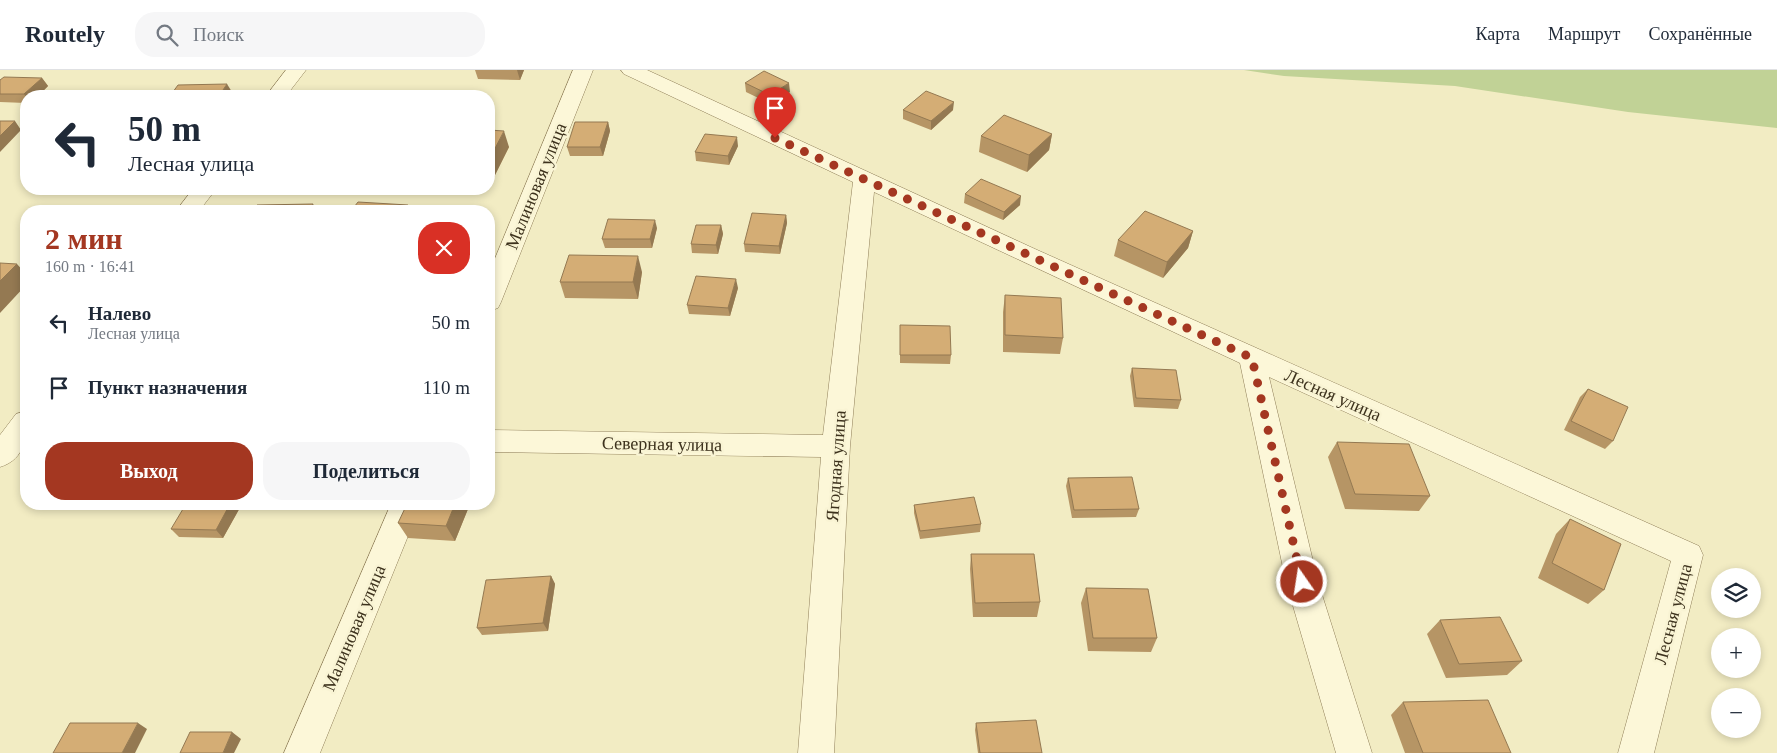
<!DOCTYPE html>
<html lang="ru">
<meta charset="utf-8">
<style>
body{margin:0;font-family:"Times New Roman",serif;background:#f6f6f7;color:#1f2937;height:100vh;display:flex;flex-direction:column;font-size:19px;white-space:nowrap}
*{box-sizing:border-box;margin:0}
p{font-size:16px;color:#747a83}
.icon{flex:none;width:28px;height:28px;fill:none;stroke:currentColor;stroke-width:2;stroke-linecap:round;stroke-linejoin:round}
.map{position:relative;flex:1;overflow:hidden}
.drawer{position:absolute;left:20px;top:135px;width:475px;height:305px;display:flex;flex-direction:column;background:#fff;border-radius:20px;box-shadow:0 2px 8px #0003}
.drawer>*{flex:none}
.top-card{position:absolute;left:20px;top:20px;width:475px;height:105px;border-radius:20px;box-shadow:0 2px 8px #0003;background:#fff;color:#1f2937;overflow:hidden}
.buttons{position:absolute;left:1711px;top:498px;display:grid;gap:10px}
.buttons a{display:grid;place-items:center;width:50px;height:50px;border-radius:50%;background:#fff;box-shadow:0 2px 8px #0003;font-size:25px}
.pin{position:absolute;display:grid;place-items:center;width:42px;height:42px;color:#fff;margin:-51px -21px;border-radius:50% 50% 50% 0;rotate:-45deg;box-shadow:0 0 5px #0007}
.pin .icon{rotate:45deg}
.me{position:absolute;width:55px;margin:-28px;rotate:347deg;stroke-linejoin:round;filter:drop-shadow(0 0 4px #0008)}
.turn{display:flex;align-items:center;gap:18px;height:105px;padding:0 25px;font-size:22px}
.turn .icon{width:65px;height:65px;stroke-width:2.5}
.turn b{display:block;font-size:35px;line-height:42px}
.round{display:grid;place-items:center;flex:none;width:52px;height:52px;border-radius:20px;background:#f6f6f7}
.overview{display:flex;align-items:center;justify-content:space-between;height:85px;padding:0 25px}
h1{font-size:30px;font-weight:600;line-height:38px;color:#a43721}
.cta{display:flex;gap:10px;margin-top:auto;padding:10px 25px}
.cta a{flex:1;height:58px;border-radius:20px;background:#a43721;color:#fff;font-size:20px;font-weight:600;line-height:58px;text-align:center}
.cta a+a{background:#f6f6f7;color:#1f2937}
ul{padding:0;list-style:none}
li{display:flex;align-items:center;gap:15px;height:65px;padding:0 25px}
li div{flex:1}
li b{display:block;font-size:19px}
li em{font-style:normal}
header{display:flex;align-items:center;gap:30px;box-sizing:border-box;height:70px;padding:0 25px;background:#fff;border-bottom:1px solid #e0e1e3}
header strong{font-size:24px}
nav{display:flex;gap:28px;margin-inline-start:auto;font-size:18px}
.search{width:350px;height:45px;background:#f6f6f7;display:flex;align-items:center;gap:12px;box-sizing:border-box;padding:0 18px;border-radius:20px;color:#747a83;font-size:19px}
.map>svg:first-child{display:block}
.green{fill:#c1d296}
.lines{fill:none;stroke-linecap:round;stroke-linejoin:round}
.minor-casing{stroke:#8f7e58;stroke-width:1}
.minor{fill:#fcf7d8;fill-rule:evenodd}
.wall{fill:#b69565}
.shaded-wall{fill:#947952}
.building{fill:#d4ad75;stroke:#947952}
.route{stroke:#a43721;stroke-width:9;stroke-dasharray:0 16.2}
.labels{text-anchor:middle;stroke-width:5;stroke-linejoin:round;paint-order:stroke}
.street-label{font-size:18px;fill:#3d321d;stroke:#f9f4d4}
</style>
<header>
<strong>Routely</strong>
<div class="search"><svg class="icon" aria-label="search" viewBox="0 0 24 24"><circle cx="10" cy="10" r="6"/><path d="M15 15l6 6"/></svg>Поиск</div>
<nav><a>Карта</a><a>Маршрут</a><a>Сохранённые</a></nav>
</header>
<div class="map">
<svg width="1777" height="683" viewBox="0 0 1777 683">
<rect width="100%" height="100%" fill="#f2ecc3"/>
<path class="green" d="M1244,0H1777V58L1628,42L1455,16L1284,6Z"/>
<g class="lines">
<g class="minor-casing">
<path id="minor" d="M286,0H306L286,26H266Z
M573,0H593L501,232L498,238L489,241V203Z
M621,0H647L1035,179L1699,476L1703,485L1654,683H1618L1671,491L1269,307L1318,512L1372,683H1336L1286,512L1240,293L874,122L850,376L834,683H798L821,387L489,382V360L823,365L853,112L624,4Z
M193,119H216L199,141H176Z
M26,341C28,365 26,389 0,397V365L16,344Z
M391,434H421L320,683H284Z"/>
</g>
<use href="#minor" class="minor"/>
</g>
<path class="wall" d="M475,0H524L520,10L478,9Z
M42,8L48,16L38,26H26V33L0,32V10Z
M745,13L790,22L771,34L746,22Z
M903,40H953L931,60L903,49Z
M608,52L610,61L603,86H570L567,77Z
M489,60L509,77L494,107H489Z
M1052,64L1049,80L1027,102L979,82L981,66Z
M738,76L729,95L696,91L695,82Z
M965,124L1020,135L1003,150L964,133Z
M786,145L787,153L780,184L745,182L744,174Z
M721,155L723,164L718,184L692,183L691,174Z
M657,158L652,178H605L602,169Z
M1193,161L1188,178L1163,208L1114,186L1118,170Z
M642,202L638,229L565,228L560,212Z
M738,218L730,246L689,244L687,235Z
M1005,225L1063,268L1060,284L1003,282V242Z
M900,255L951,285L950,294L900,293Z
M1132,298L1181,330L1178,339L1134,337L1130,306Z
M1588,319L1613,371L1605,379L1564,360L1580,327Z
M1337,372L1430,426L1419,441L1345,439L1328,387Z
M1068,408L1139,439L1136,447L1072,448L1066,416Z
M242,434L223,468L179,467L171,459Z
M470,434L455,471L408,468L398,453Z
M914,435L981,454L980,462L920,469L914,443Z
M1570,449L1604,520L1588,534L1538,508L1556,464Z
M971,484L1040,532L1037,547H973L970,499Z
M551,506L555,514L548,561L482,565L477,558Z
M1086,518L1157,568L1151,582L1088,581L1081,533Z
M1440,550L1522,591L1507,605L1446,608L1427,564Z
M1403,632L1511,683H1405L1391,645Z
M976,653L1042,683H978L975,660Z"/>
<path class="shaded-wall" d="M517,0H524L520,10Z
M42,8L48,16L38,26H26V27L24,24Z
M789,13L790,22L771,34L770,25Z
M227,14L232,22L230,26H219Z
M954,32L953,40L931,60V51Z
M15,51L21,60L0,82V66Z
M608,52L610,61L603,86L600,77Z
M504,61L509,77L494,107L489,90Z
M1052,64L1049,80L1027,102L1029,85Z
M737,67L738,76L729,95L728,86Z
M1021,126L1020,135L1003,150L1004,142Z
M313,134L317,141H309Z
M408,135L410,141H404Z
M786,145L787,153L780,184L779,176Z
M655,150L657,158L652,178L650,169Z
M721,155L723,164L718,184L716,175Z
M1193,161L1188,178L1163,208L1167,192Z
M638,186L642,202L638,229L633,212Z
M17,194L26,204V215L0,243V211Z
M736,209L738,218L730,246L728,238Z
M230,434H242L223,468L216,460Z
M455,434H470L455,471L446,456Z
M551,506L555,514L548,561L543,553Z
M138,653L147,659L135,683H122Z
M232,662L241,669L234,683H223Z"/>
<path class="building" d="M764,1L789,13L770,25L745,13Z
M4,7L42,8L24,24H0V10Z
M227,14L219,26H170L178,15Z
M926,21L954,32L931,51L903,40Z
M1004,45L1052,64L1029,85L981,66Z
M0,51H15L0,66Z
M575,52H608L600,77H567Z
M489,60L504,61L489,90Z
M705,64L737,67L728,86L695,82Z
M981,109L1021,126L1004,142L965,124Z
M358,132L408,135L404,141H351Z
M313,134L309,141H253L257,135Z
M1145,141L1193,161L1167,192L1118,170Z
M752,143L786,145L779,176L744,174Z
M608,149L655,150L650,169H602Z
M696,155H721L716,175L691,174Z
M569,185L638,186L633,212H560Z
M0,193L17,194L0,211Z
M696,206L736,209L728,238L687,235Z
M1005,225L1061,228L1063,268L1005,265Z
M900,255L950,256L951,285H900Z
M1132,298L1176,300L1181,330L1136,328Z
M1588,319L1628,337L1613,371L1571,351Z
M1337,372L1409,374L1430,426L1355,424Z
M1132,407L1139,439L1074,440L1068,408Z
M974,427L981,454L920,461L914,435Z
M186,434H230L216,460L171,459Z
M407,434H455L446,456L398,453Z
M1570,449L1621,474L1604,520L1552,493Z
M971,484H1034L1040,532L975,533Z
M551,506L543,553L477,558L486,510Z
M1086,518L1148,519L1157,568H1093Z
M1500,547L1522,591L1459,594L1440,550Z
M1488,630L1511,683H1423L1403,632Z
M1036,650L1042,683H980L976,653Z
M70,653H138L122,683H53Z
M190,662H232L223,683H180Z"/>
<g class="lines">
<path class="route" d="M775,68L1252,288L1302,512"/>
</g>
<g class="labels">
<g class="street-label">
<text transform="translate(536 116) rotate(-68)" y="6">Малиновая улица</text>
<text transform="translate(1333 325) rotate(24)" y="6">Лесная улица</text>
<text transform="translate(662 374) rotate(1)" y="6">Северная улица</text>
<text transform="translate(836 396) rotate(-86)" y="6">Ягодная улица</text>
<text transform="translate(1673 544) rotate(-75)" y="6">Лесная улица</text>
<text transform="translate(354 558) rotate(-67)" y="6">Малиновая улица</text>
</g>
</g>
</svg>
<div class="buttons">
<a><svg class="icon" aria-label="layers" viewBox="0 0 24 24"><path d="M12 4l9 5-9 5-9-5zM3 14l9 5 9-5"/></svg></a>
<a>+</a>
<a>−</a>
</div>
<div class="pin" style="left:775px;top:68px;background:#d93025"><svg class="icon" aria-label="arrive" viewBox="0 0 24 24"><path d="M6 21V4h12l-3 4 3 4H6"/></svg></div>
<svg class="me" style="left:1302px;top:512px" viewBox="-20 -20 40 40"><circle r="17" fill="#a43721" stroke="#fff" stroke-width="3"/><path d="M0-11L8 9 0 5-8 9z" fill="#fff"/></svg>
<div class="top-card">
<div class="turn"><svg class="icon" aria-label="left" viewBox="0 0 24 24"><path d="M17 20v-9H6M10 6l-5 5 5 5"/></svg><div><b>50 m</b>Лесная улица</div></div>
</div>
<section class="drawer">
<div class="overview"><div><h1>2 мин</h1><p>160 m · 16:41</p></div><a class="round" style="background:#d93025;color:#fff"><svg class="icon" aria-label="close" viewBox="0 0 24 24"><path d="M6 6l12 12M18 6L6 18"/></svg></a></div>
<ul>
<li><svg class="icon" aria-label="left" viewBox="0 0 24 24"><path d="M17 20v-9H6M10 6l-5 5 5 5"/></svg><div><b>Налево</b><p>Лесная улица</p></div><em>50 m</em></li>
<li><svg class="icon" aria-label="arrive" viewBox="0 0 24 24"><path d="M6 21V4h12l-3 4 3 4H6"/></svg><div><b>Пункт назначения</b></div><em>110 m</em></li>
</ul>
<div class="cta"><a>Выход</a><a>Поделиться</a></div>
</section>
</div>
